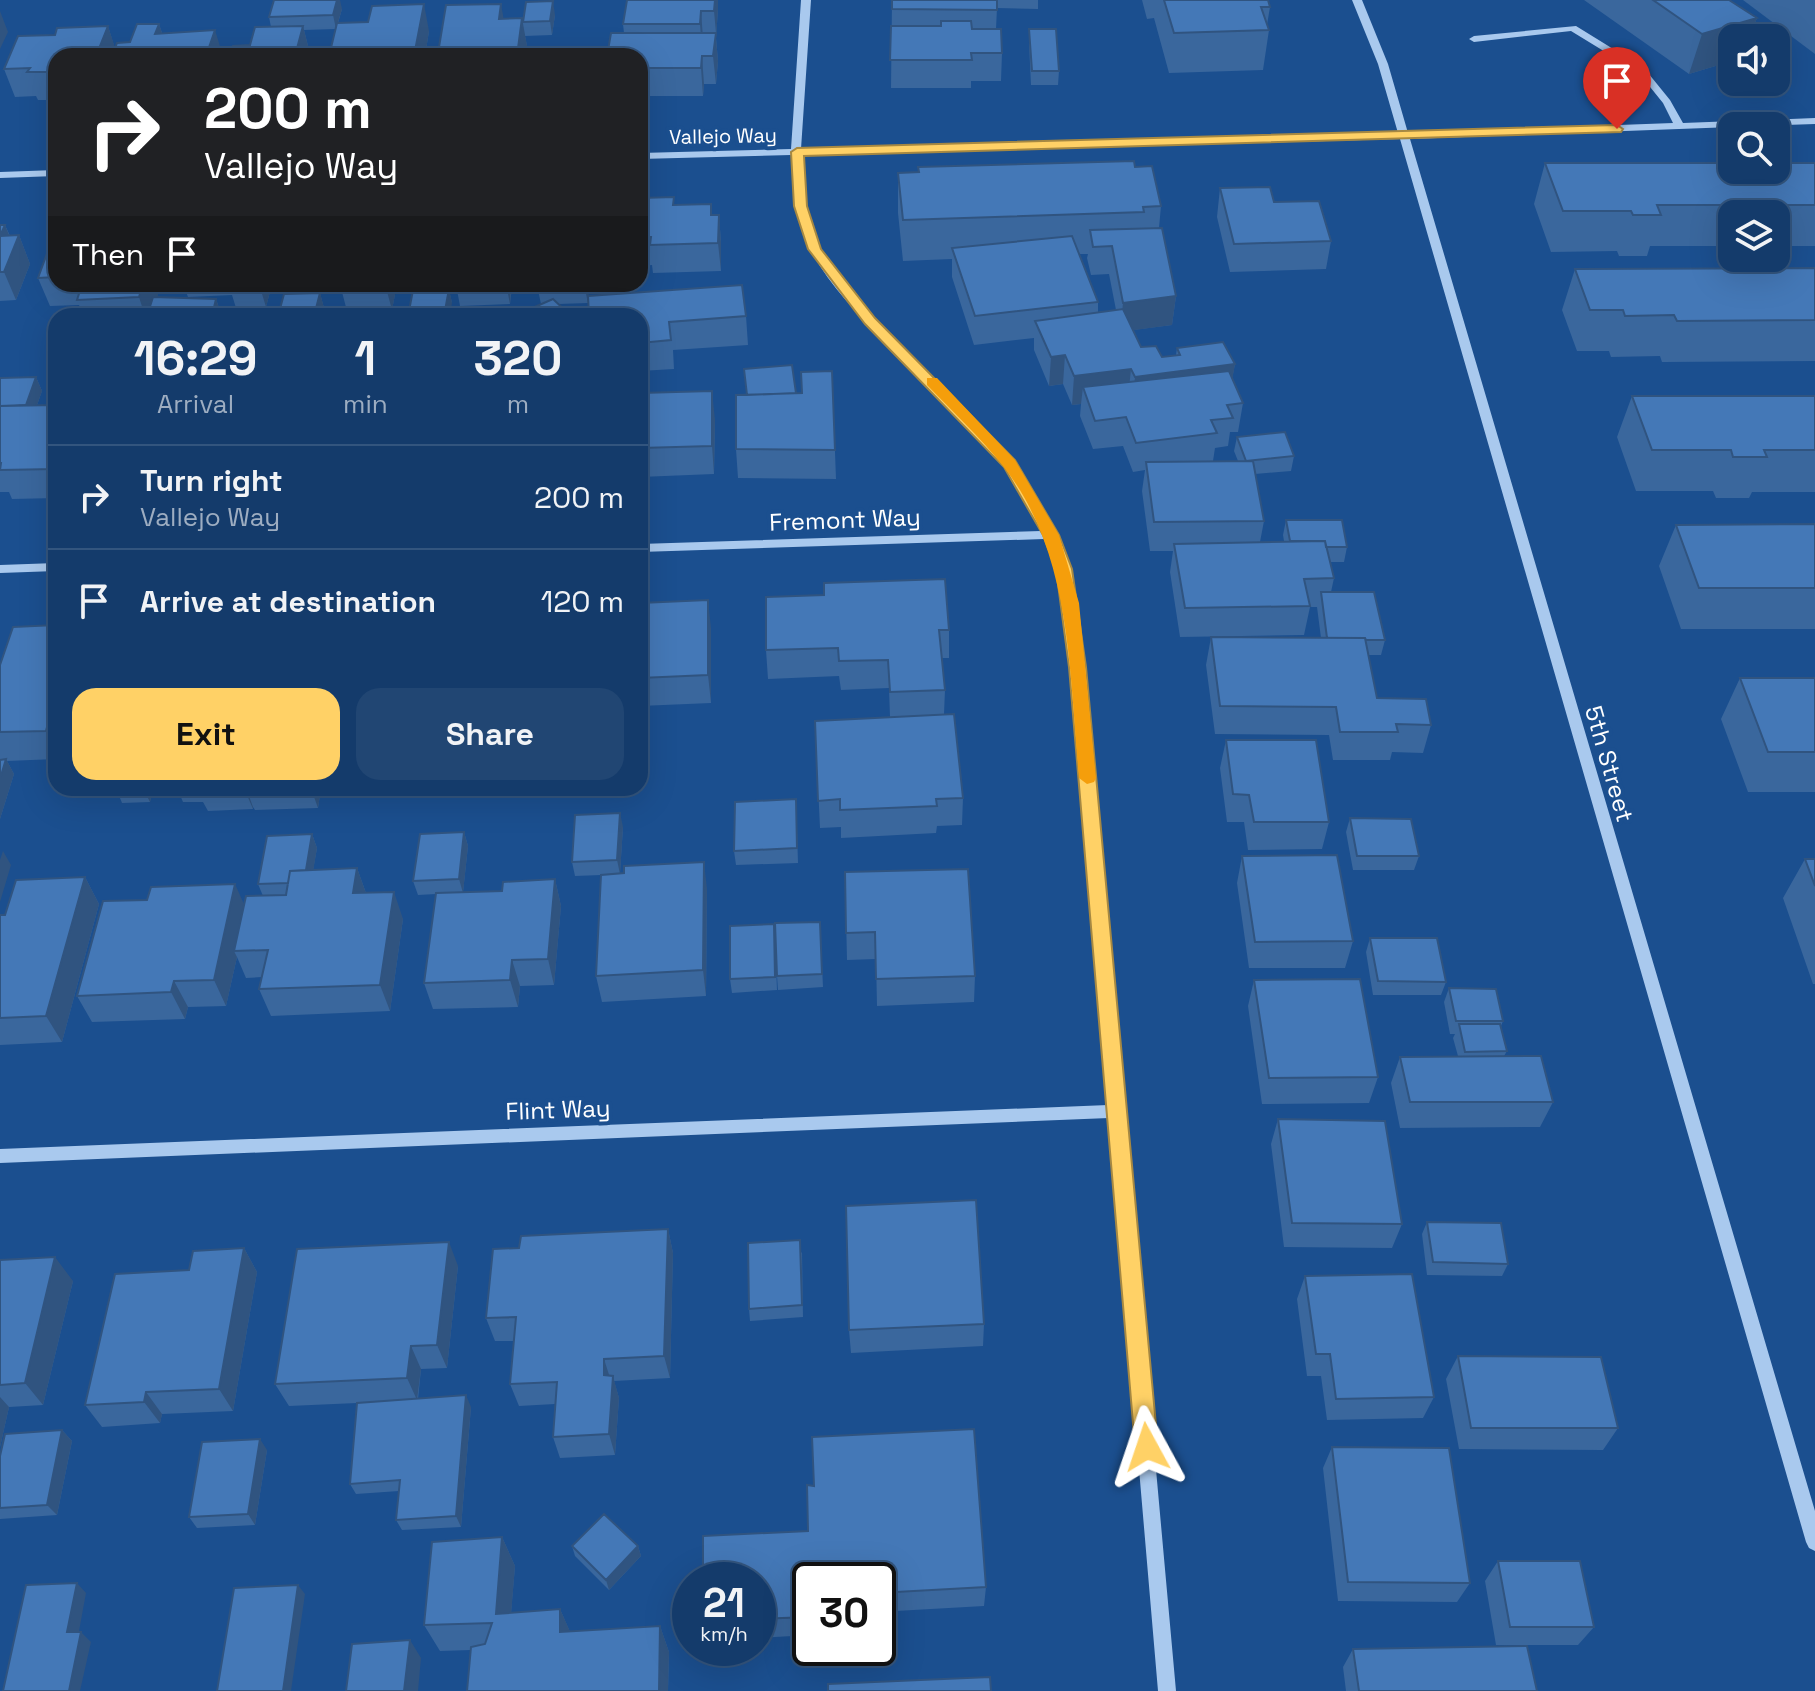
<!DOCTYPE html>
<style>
body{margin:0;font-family:"Space Grotesk",sans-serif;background:#214673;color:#f1f3f6;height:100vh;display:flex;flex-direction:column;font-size:30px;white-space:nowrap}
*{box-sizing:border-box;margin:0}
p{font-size:26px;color:#9dadc1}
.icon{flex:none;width:44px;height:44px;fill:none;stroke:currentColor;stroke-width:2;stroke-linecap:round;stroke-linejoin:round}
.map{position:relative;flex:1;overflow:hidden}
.panel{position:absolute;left:48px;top:308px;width:600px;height:488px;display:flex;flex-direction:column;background:#143b6b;border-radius:24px;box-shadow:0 8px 32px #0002,0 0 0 2px #33557e}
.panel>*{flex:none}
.hud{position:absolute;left:48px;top:48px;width:600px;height:244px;border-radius:24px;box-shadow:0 8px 32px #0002,0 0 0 2px #33557e;background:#202124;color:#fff;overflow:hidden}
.tools{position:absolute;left:1718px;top:24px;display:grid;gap:16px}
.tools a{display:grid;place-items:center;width:72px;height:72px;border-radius:16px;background:#143b6b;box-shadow:0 8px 32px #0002,0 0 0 2px #33557e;font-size:40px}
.speed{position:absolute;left:672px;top:1562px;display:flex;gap:16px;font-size:40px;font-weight:700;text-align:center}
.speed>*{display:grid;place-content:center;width:104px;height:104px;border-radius:50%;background:#143b6b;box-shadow:0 8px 32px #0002,0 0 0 2px #33557e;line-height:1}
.speed small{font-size:20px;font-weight:400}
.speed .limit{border:4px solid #111;border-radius:12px;background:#fff;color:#111}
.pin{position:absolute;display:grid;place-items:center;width:68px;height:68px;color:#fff;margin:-82px -34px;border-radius:50% 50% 50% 0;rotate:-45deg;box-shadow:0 0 8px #0007}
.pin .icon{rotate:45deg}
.me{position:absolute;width:88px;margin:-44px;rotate:355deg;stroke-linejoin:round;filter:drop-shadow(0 0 6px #0008)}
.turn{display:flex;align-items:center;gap:28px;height:168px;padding:0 24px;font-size:36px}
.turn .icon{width:104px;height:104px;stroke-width:2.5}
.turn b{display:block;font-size:56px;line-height:68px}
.then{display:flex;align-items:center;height:76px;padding:0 24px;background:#0003;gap:16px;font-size:30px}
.eta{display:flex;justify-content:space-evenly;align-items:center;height:136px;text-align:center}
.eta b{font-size:48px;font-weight:700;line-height:56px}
.cta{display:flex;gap:16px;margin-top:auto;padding:16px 24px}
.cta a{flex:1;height:92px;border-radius:24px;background:#ffd166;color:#111;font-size:32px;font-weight:700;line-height:92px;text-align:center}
.cta a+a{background:#214673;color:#f1f3f6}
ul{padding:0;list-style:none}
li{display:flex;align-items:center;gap:24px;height:104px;padding:0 24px;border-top:2px solid #33557e}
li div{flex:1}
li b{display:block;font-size:30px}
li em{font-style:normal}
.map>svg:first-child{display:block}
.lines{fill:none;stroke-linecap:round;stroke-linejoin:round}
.minor{fill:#a9c9ee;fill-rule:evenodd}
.wall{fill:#3a679d;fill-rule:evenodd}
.shaded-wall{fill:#305480}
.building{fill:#4478b7;stroke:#305480;stroke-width:2}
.route{fill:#ffd166;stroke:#a68842;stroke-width:2}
.slow{fill:#f59e0b}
.labels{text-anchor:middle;stroke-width:8;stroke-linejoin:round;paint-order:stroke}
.far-street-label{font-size:20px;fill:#fff;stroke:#1b4f8f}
.street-label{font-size:24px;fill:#fff;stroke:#1b4f8f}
</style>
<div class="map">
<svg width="1815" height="1691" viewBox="0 0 1815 1691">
<rect width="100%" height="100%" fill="#1b4f8f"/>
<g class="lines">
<path class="minor" d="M801,0H811L801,149L1398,133L1378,64L1352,0H1362L1388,64L1408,133L1673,123L1663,103L1638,72L1571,31L1474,42L1469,39L1474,36L1576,26L1644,68L1670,100L1683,123L1815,118V124L1410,139L1815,1511V1551L1809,1548L1806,1542L1400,139L801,155L805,203L812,229L819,246L836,275L872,316L984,428L1030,488L1057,535L1056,537L1066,561L1077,603L1123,1106L1126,1111L1124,1115L1176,1691H1158L1109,1118L0,1163V1149L1108,1105L1065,603L1053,561L1044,539L640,552V544L1041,531C1010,454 940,397 883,339C855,311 825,281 808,244C795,216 792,186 791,155L640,159V153L791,149Z
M56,170V176L0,178V172Z
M56,563V571L0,573V565Z"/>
</g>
<path class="wall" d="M609,0H718V9L716,38L718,61L716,84H704L703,96H640V56L624,33L623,24L627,0Z
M892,0H1038V9L997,8L996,29L1002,53L1001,81H971V88H891Z
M1142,0H1268L1270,7L1267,25L1269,30L1263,70L1169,73L1154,18L1147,19Z
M1584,0H1729L1757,18L1749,38H1732V61L1689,74Z
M1743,0H1815V54Z
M342,9L338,23L429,31L425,56H329L336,29L304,30L310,54L309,56H230L250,45L271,27L269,17Z
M555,15L552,35L525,36L527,46L525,56H438V53L504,19Z
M159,24L162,33L223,56H56V100H38L36,96L15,97L4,69L55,35L108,26L115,49L130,42Z
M1029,29L1059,71L1058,85H1031L1029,43Z
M1545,163H1815V246H1776V214H1732V246H1650L1647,256H1619L1617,251L1551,252L1534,204Z
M1135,167L1161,206L1159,228L1176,296L1172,325L1133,330L1141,347L1162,357L1176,355L1177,348L1235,364L1232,379L1243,403L1238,432H1230L1228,446L1215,448L1213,461H1238L1234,451L1237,437L1294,456L1291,471L1255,474L1264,521L1260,542L1284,541L1283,535L1286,520L1347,547L1344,562H1330L1334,578L1331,592L1385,640L1381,655H1368L1377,698L1431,725L1423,753L1392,752L1390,760H1333L1329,735L1215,734L1206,665L1211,637L1321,638L1317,607H1310L1304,635L1180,637L1170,572L1173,551H1150L1142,491L1145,470L1133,472L1123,446L1093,449L1080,416L1081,404L1072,405L1063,384L1049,386L1034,350V338L974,345L952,277V259L903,261L898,213V173ZM1079,254H1088L1087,258L1091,275L1109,274L1116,310L1098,312V302Z
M1220,188L1274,202L1331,241L1326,269L1230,272L1217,217Z
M640,198L674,205L711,204L712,215H719L721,243V271L653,273L652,265L640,266Z
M0,225H5L10,236L19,235L30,264L16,300L0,301Z
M56,229V284H161L157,297L216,299L221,314L220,316H83L79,305L50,306L38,278Z
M1815,268V361L1662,362L1660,356L1611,357L1609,351H1577L1562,310L1575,269Z
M183,284H272L266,307L236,308L232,295L188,297Z
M308,284H397L392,310L347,311L342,292L320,293L324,308L322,316H278L311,293Z
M439,284H522V287H512L510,304L460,306L457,290H449L452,303L440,289Z
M590,284L588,296L746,316L748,345L673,350L674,369L640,371V316L588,296V303L558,304L570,316H514L541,304L538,290Z
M832,371L836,479L738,478L736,449L796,393H802Z
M36,377L42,391L37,405H56V498L12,499L9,492H0V378Z
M640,393L715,420L714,474L640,477Z
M1632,396H1815V492H1752L1749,498H1716L1713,491H1636L1617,437Z
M1815,524V629H1681L1659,566L1676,525Z
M766,597L949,630V658H942L945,690L944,714L963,798L962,825L937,826L936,833L841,838V827L820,828L815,721L890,717L889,688L841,690L839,676L768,679L766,650Z
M640,603L711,628V703L640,706Z
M56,625V759L7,761L14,774L0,819V665Z
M1740,678H1815V792H1748L1721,719Z
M1226,740L1329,822L1322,849L1248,850L1244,822H1227L1220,768Z
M116,788H153L150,802L122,803Z
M177,788H321L318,808L255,810L253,807V809L208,811L203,802H183Z
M796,799L798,863L736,865L734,851Z
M1350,818L1419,856L1414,870H1353L1346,832Z
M623,827L620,873L707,889L706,996L602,1002L596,976L601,875L575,876L572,862Z
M464,832L468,846L463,892L502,891L555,879L561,906L554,985L520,986L518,1007L433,1009L424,983L436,894L418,895L413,881Z
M312,834L317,848L313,870L357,868L366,893L403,919L390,1011L271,1016L259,989L262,977L246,978L237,957L226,1006L188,1007L185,1019L92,1022L77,996L244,904L263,896L258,884Z
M1242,856L1353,941L1345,968H1249L1237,883Z
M1805,859H1815V984H1813L1783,898Z
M845,872L975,976L974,1002L877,1006L876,959L847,960Z
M85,877L99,904L62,1042L0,1045V915H5Z
M820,922L823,987L778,990L777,976Z
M775,937L777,990L732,993L730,979Z
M1370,938L1446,982L1441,995H1373L1366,952Z
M1254,980L1378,1077L1369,1103L1262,1104L1248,1006Z
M1449,988L1503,1021L1501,1026L1507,1051L1504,1056L1553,1102L1540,1127L1400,1128L1391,1083L1400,1057L1458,1056L1453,1038L1455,1034H1450L1444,1002Z
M1278,1119L1402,1224L1392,1248L1284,1247L1271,1144Z
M1427,1222L1508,1264L1502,1276L1427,1275L1422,1234Z
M668,1229L673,1253L670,1378L614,1381L619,1398L615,1455L560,1458L553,1437L555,1404L519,1406L510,1384L514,1341H495L486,1318L519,1248Z
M244,1248L257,1272L233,1411L162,1414L160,1423L102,1427L85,1405Z
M802,1252L803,1317L750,1321L749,1309Z
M0,1260L73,1281L43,1405L9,1407L0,1447Z
M458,1266L447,1368L421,1369L418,1399L471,1407L461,1527L402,1530L396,1520L399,1491L356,1494L350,1484L357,1403L289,1406L275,1384Z
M1305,1276L1434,1397L1423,1418L1327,1420L1321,1376H1307L1297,1299Z
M984,1324L983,1346L851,1353L849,1330Z
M1458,1356L1618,1428L1603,1450L1459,1449L1446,1379Z
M974,1429L986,1587L984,1606L878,1612V1580H810V1635L758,1638V1580H703V1536L808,1531L807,1485L814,1486L812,1437Z
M62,1430L72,1441L57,1515L0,1519V1456Z
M1332,1447L1470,1583L1457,1602L1338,1601L1323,1468Z
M267,1450L255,1525L197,1528L189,1517Z
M502,1537L515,1566L511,1613L560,1609L570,1632L660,1626L669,1652L668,1691H467L471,1650L440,1651L424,1625Z
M572,1546H638L641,1556L609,1590L575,1556Z
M1498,1561L1594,1627L1578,1645H1496L1485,1581Z
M1353,1649L1537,1691H1346L1343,1667Z"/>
<path class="shaded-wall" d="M337,0H340L342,9L336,29L333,15Z
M715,0H718V9L716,38L718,61L716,84L713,56L716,33L714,11Z
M553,1L555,15L552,35L550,21Z
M424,4L429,31L425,56H414Z
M501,4L506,32L499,19Z
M0,11L8,32L0,49Z
M701,11L703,38L702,51L700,24Z
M522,18L527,46L525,56H517Z
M1757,18L1749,38H1732V61L1689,74L1702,34Z
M159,24L168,51L155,34Z
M108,26L117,54L116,56H96Z
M303,26L310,54L309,56H295Z
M215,30L223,56H206Z
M702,56L704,84L703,96L701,68Z
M719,215L721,243V271L718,243Z
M5,225L14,247L19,235L30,264L16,300L4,272L0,236Z
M143,284H161L152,316H145L139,297Z
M259,284H272L266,307Z
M385,284H397L392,310Z
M506,284H511L510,304Z
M586,284H590L588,303L585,289Z
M449,289L452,303L450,316H444Z
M320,293L324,308L322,316H314Z
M1176,296L1172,325L1120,332L1123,303Z
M216,299L221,314L220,316H212Z
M1065,355L1063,384L1049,386L1051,357Z
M1235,364L1230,392L1132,406L1135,377Z
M1131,369L1128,398L1083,387L1081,404L1072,405L1074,376Z
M36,377L42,391L31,422L25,408Z
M712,391L715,420L714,474L712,446Z
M708,600L711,628V703L708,675Z
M54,700L56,703V751L46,731Z
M6,759L14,774L0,819V779Z
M143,788H153L150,802Z
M249,788H258L249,796L253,807V809L247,795Z
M314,788H321L318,808L313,794Z
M620,813L623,827L620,874L617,860Z
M464,832L468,846L463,893L459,879Z
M312,834L317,848L309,896L304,882Z
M3,851L11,865L0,902V860Z
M704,862L707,889L706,996L703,970Z
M357,868L367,896L353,893Z
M85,877L99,904L62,1042L46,1016Z
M555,879L561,906L554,985L548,959Z
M235,884L247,911L234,951L237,957L226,1006L214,980Z
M394,892L403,919L390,1011L380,985Z
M512,960L520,986L518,1007L510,980Z
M174,981L188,1007L185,1019L171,992Z
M668,1229L673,1253L670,1378L664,1356Z
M449,1242L458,1266L447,1368L437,1345Z
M244,1248L257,1272L233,1411L219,1389Z
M55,1257L73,1281L43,1405L25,1383Z
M411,1346L421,1369L417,1400L407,1378Z
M604,1359L611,1381L604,1375Z
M613,1376L619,1398L615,1455L609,1434Z
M146,1392L162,1414L160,1423L144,1402Z
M466,1395L471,1407L461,1527L456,1516Z
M0,1397L9,1407L0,1447Z
M62,1430L72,1441L57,1515L47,1505Z
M260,1439L267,1450L255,1525L248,1514Z
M502,1537L515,1566L509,1640L496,1614Z
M638,1546L641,1556L609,1590L606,1580Z
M77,1583L86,1593L77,1642L67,1632Z
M298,1585L305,1594L291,1691H283Z
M560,1609L572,1636L560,1632Z
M660,1626L669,1652L668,1691H659Z
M81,1632L91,1642L80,1691H69Z
M410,1640L421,1658L418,1691H404Z"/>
<path class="building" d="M274,0H337L333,15L269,17Z
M627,0H715L714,11H701L700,24H623Z
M892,0H997V10L892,9Z
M1164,0H1268L1270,7H1261L1269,30L1174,33Z
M1653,0H1729L1757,18L1702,34Z
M553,1L550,21L523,22L526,2Z
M424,4L414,56H329L337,23L368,22L372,6Z
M501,4L499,19L522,18L517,56H486L487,51L438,53L446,5Z
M941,21H971L972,29H1001L1002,53H971L972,60H890L891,26H941Z
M137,24H159L155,34L215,30L206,56H112L117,43L130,42Z
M108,26L96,56H56V72H27L30,68L4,69L18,36L55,35L57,28Z
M303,26L295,56H230L233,46L250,45L255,27Z
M1029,29H1056L1059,71H1032Z
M611,33H716L713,56H702L701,68H640V56H607Z
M1134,161L1135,167L1152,166L1161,206L1143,207L1144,212L903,220L898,173L919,172L918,167Z
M1545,163H1732V170H1776V163H1815V205H1657L1661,215H1633L1631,211H1563Z
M1270,187L1274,202L1319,201L1331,241L1234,244L1220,188Z
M674,197L673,205L711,204V215H719L718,243L650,245L651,237H640V198Z
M0,225H5L0,236L19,235L4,272H0Z
M1162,228L1176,296L1123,303L1112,246L1093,247L1090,230Z
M56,229V277L38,278Z
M1072,236L1098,302L975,316L952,248Z
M1815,268V320L1677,321L1674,315L1625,316L1623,310H1590L1575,269Z
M82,284H143L139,297L77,300Z
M539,284H586L585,289L538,290Z
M742,285L746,316L669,322L671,340L640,343V316H589L588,296Z
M449,289L444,316H408L413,290Z
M320,293L314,316H278L284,294Z
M153,297L216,299L212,316H147Z
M553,299L570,315L567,316H514Z
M1123,309L1141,347L1156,346L1162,357L1180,355L1177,348L1223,342L1235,364L1135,377L1131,369L1074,376L1065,355L1051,357L1035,321Z
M792,365L796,393L747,395L744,369Z
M832,371L835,450L736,449V395L802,393L801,372Z
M1229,371L1243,403L1227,405L1233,418L1211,420L1217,433L1136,443L1126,417L1095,421L1083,387Z
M36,377L26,405L0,406V378Z
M712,391V446L640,448V393Z
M1632,396H1815V450H1764L1767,457H1733L1731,450H1652Z
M56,405V469L0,470L1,463H0V406Z
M1285,432L1294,456L1246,461L1237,437Z
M1253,461L1264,521L1154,522L1146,462Z
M1286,520H1342L1347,547H1326L1325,541H1290Z
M1815,524V588H1699L1676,525Z
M1325,541L1334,578L1304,579L1310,606L1185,608L1174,544Z
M945,579L949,630H939L945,690L890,692L888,660L839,661L838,648L766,650V597L824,595V583Z
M1321,592H1374L1385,640H1366L1365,638H1327Z
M708,600V675L640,678V603Z
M56,625V700H54L46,731L0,732V665L13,627Z
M1211,637L1365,638L1377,698L1426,699L1431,725L1396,724L1398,732H1340L1336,707L1220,706Z
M1740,678H1815V752H1768Z
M954,714L963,798L936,799L937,806L840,810V799L818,801L815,721Z
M1226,740H1316L1329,822H1254L1249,795L1233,794Z
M6,759L0,779V760Z
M204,788H249L247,795L202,797Z
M251,788H314L313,794L249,796Z
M796,799L797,848L734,851L735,802Z
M620,813L617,860L572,862L575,815Z
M1350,818L1411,819L1419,856H1357Z
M464,832L459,879L413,881L420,834Z
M312,834L306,870L290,871L288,883L258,884L267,836Z
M1337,855L1353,941L1255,942L1242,856Z
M1805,859H1815V886Z
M704,862L703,970L596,976L601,875L624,873V866Z
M357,868L353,893L394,892L380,985L259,989L268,950L234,951L246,896L286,895L290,871Z
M968,869L975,976L876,979L875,932L846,933L845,872Z
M85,877L46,1016L0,1018V915H5L16,880Z
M555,879L548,959L512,960L510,980L424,983L436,893L502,891L503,882Z
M235,884L214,980L174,981L171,992L77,996L103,901L147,900L151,887Z
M820,922L822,974L777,976L775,923Z
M774,924L775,977L730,979V926Z
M1370,938H1437L1446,982L1378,981Z
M1360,979L1378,1077L1269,1078L1254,980Z
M1449,988L1496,989L1503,1021H1456Z
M1459,1024H1500L1507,1051L1465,1052Z
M1541,1056L1553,1102H1410L1400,1057Z
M1278,1119L1385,1121L1402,1224L1292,1223Z
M976,1200L984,1324L849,1330L846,1206Z
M1427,1222L1501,1223L1508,1264L1433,1262Z
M668,1229L664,1356L604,1359V1375L613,1376L609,1434L553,1437L557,1382L510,1384L516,1317L486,1318L493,1249L519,1248L521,1236Z
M800,1240L802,1305L749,1309L748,1243Z
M449,1242L437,1345L411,1346L407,1378L275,1384L297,1249Z
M244,1248L219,1389L146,1392L144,1402L85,1405L115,1274L189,1270L193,1251Z
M55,1257L25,1383L0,1385V1260Z
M1412,1274L1434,1397L1336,1399L1330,1354H1316L1305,1276Z
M1458,1356L1601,1357L1618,1428H1471Z
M466,1395L456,1516L396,1520L400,1480L350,1484L357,1403Z
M974,1429L986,1587L878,1593V1580H810V1617L758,1619V1580H703V1536L808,1531L807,1485L814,1486L812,1437Z
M62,1430L47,1505L0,1508V1456L5,1434Z
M260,1439L248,1514L189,1517L202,1442Z
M1332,1447L1449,1448L1470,1583L1348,1582Z
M604,1514L638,1546L606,1580L572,1546Z
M502,1537L496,1614L560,1609V1632L660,1626L659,1691H467L471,1647L485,1644L492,1623L424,1625L432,1542Z
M1498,1561H1580L1594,1627H1510Z
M77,1583L67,1632H81L69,1691H3L26,1585Z
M298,1585L283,1691H217L234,1588Z
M410,1640L404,1691H346L352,1644Z
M1527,1646L1537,1691H1359L1353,1649Z
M990,1677L991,1691H828V1684Z"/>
<path class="route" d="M1617,125L1623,129L1621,132L804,156L807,206L821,249L875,318L1015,460L1059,535L1072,569L1086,667L1158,1447L1155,1455L1147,1458L1139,1455L1135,1447L1069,667L1056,569L1043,535L1004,467L865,324L808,249L794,206L791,152L797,148Z"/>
<path class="slow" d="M927,378H937L1015,460L1059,535L1079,603L1096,778L1094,782L1087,784L1079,778C1069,672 1072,553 1003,466C980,437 952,411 927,385Z"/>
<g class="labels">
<g class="far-street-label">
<text transform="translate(723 136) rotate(-1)" y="7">Vallejo Way</text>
</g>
<g class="street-label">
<text transform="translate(845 520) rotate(-2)" y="8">Fremont Way</text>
<text transform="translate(1609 764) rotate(74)" y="8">5th Street</text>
<text transform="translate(558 1110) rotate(-2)" y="8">Flint Way</text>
</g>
</g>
</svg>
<div class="tools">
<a><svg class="icon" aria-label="sound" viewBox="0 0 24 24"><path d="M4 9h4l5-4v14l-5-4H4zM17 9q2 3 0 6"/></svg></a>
<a><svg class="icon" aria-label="search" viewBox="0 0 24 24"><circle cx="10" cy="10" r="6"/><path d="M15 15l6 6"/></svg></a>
<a><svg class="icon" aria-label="layers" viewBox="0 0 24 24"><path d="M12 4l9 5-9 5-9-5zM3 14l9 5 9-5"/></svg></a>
</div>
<div class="speed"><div>21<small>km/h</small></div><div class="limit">30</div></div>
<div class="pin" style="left:1617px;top:129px;background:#d93025"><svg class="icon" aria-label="arrive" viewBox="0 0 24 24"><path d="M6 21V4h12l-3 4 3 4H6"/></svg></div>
<svg class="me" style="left:1147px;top:1447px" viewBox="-20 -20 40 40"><path d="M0-17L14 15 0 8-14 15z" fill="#ffd166" stroke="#fff" stroke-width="4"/></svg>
<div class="hud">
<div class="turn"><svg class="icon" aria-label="right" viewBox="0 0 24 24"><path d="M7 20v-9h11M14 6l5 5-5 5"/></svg><div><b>200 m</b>Vallejo Way</div></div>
<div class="then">Then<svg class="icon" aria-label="arrive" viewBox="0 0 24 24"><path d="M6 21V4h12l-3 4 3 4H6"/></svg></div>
</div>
<section class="panel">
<div class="eta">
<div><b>16:29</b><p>Arrival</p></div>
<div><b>1</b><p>min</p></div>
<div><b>320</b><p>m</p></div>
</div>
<ul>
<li><svg class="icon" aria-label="right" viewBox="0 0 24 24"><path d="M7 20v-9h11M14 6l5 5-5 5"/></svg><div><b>Turn right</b><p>Vallejo Way</p></div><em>200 m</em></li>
<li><svg class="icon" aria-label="arrive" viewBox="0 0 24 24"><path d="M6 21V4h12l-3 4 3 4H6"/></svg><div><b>Arrive at destination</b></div><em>120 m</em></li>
</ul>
<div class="cta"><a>Exit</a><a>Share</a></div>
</section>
</div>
